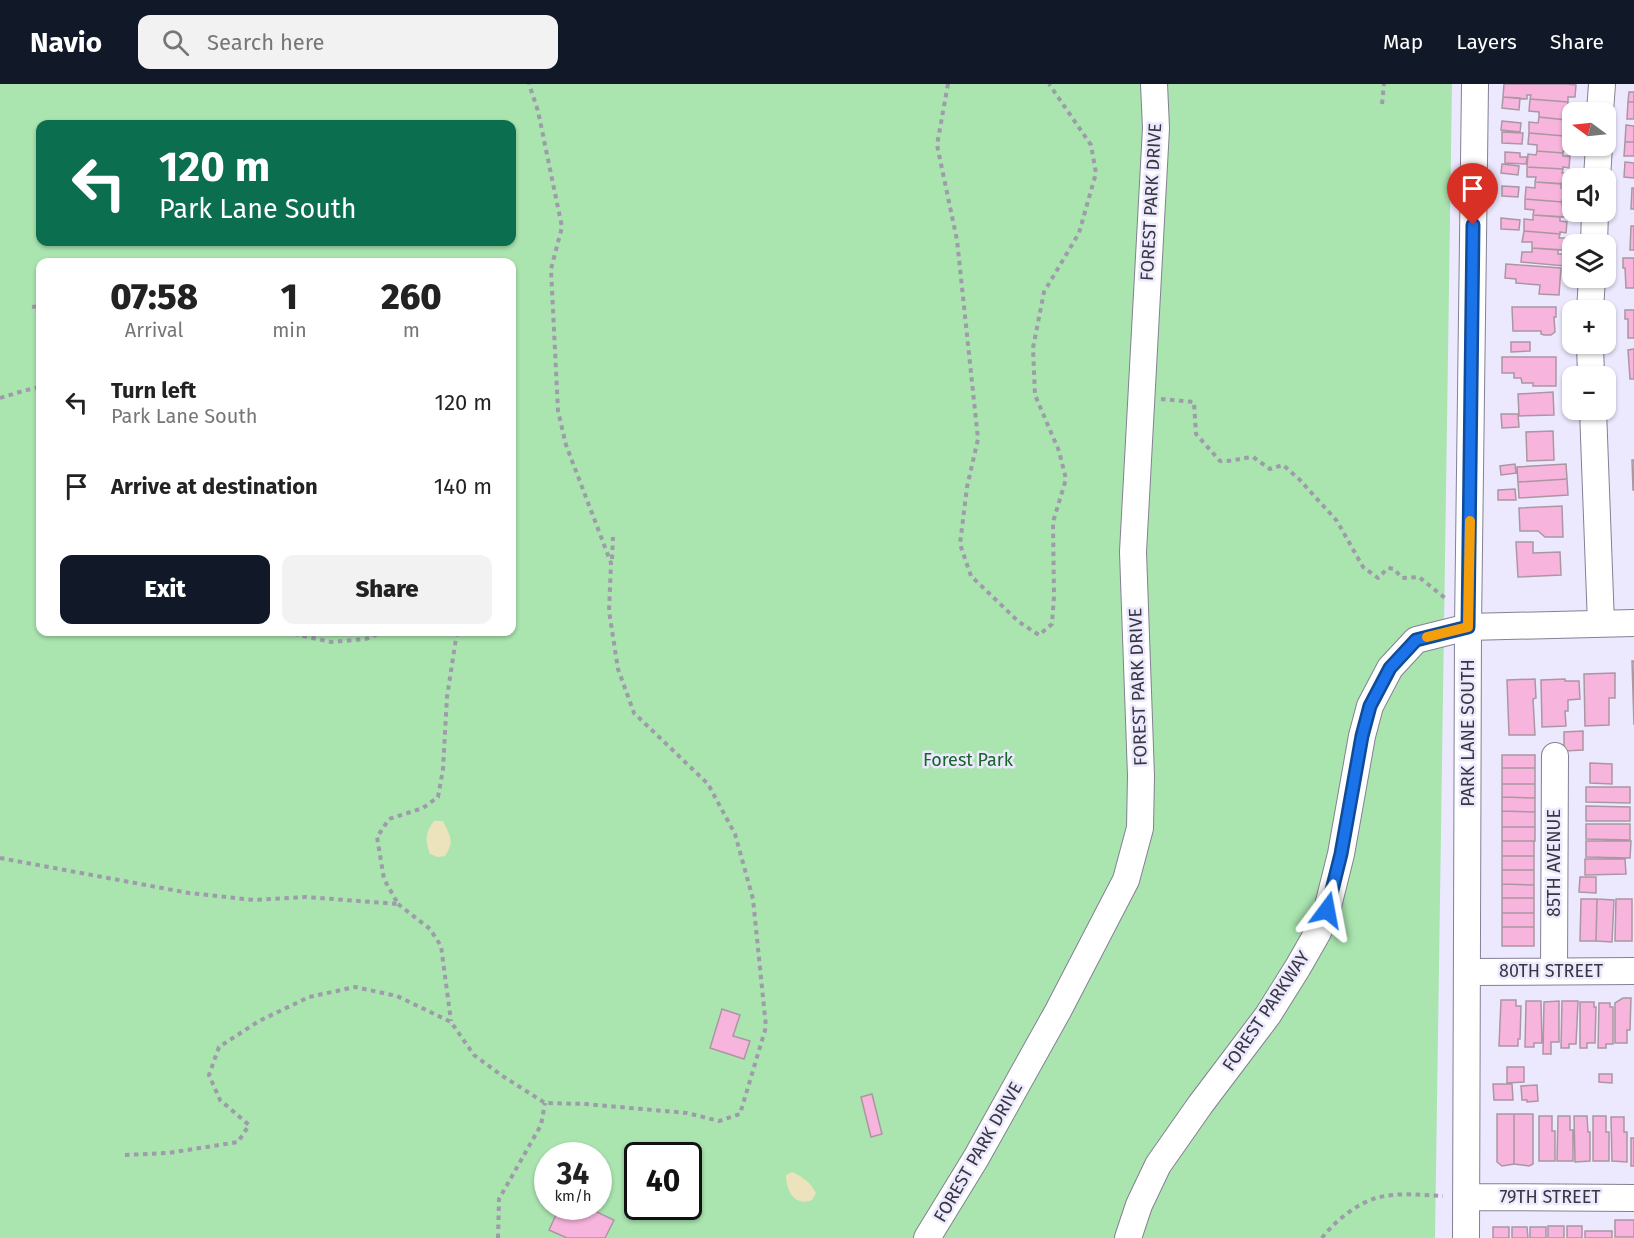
<!DOCTYPE html>
<meta charset="utf-8">
<style>
body{margin:0;font-family:"Fira Sans",sans-serif;background:#f2f2f2;color:#222;height:100vh;display:flex;flex-direction:column;font-size:22px;white-space:nowrap}
*{box-sizing:border-box;margin:0}
p{font-size:20px;color:#767676}
.icon{flex:none;width:33px;height:33px;fill:none;stroke:currentColor;stroke-width:2;stroke-linecap:round;stroke-linejoin:round}
.map{position:relative;flex:1;overflow:hidden}
.panel{position:absolute;left:36px;top:174px;width:480px;height:378px;display:flex;flex-direction:column;background:#fff;border-radius:12px;box-shadow:0 2px 4px #0004}
.panel>*{flex:none}
.hud{position:absolute;left:36px;top:36px;width:480px;height:126px;border-radius:12px;box-shadow:0 2px 4px #0004;background:#0b6e4f;color:#fff;overflow:hidden}
.needle{width:39px;rotate:285deg}
.tools{position:absolute;left:1562px;top:18px;display:grid;gap:12px}
.tools a{display:grid;place-items:center;width:54px;height:54px;border-radius:12px;background:#fff;box-shadow:0 2px 4px #0004;font-size:30px}
.speed{position:absolute;left:534px;top:1058px;display:flex;gap:12px;font-size:30px;font-weight:700;text-align:center}
.speed>*{display:grid;place-content:center;width:78px;height:78px;border-radius:50%;background:#fff;box-shadow:0 2px 4px #0004;line-height:1}
.speed small{font-size:15px;font-weight:400}
.speed .limit{border:3px solid #111;border-radius:9px;background:#fff;color:#111}
.pin{position:absolute;display:grid;place-items:center;width:51px;height:51px;color:#fff;margin:-62px -26px;border-radius:50% 50% 50% 0;rotate:-45deg;box-shadow:0 0 6px #0007}
.pin .icon{rotate:45deg}
.me{position:absolute;width:66px;margin:-33px;rotate:13deg;stroke-linejoin:round;filter:drop-shadow(0 0 4px #0008)}
.turn{display:flex;align-items:center;gap:21px;height:126px;padding:0 24px;font-size:27px}
.turn .icon{width:78px;height:78px;stroke-width:2.5}
.turn b{display:block;font-size:42px;line-height:51px}
.eta{display:flex;justify-content:space-evenly;align-items:center;height:102px;text-align:center}
.eta b{font-size:36px;font-weight:800;line-height:42px}
.primary-button{display:flex;gap:12px;margin-top:auto;padding:12px 24px}
.primary-button a{flex:1;height:69px;border-radius:12px;background:#111827;color:#fff;font-size:24px;font-weight:800;line-height:69px;text-align:center}
.primary-button a+a{background:#f2f2f2;color:#222}
ul{padding:0;list-style:none}
li{display:flex;align-items:center;gap:18px;height:84px;padding:0 24px}
li div{flex:1}
li b{display:block;font-size:22px}
li em{font-style:normal}
header{display:flex;align-items:center;gap:36px;box-sizing:border-box;height:84px;padding:0 30px;background:#111827;color:#fff}
header strong{font-size:28px}
nav{display:flex;gap:33px;margin-inline-start:auto;font-size:21px}
.search{width:420px;height:54px;background:#f2f2f2;display:flex;align-items:center;gap:15px;box-sizing:border-box;padding:0 21px;border-radius:12px;color:#767676;font-size:22px}
.map>svg:first-child{display:block}
.green{fill:#aae4af;fill-rule:evenodd}
.sand{fill:#ece3bd}
.building{fill:#f7b4dc;stroke:#ab97a3;stroke-width:1.5}
.lines{fill:none;stroke-linecap:round;stroke-linejoin:round}
.minor-casing{stroke:#838094;stroke-width:28}
.path{stroke:#9e9bab;stroke-width:4;stroke-dasharray:4.5 4.5;stroke-linecap:butt}
.minor{stroke:#fff;stroke-width:26}
.route-casing{stroke:#114b97;stroke-width:15}
.route{stroke:#1a73e8;stroke-width:10}
.slow{stroke:#f59e0b;stroke-width:10}
.labels{text-anchor:middle;stroke-width:5;stroke-linejoin:round;paint-order:stroke}
.street-label{font-size:18px;fill:#38373f;stroke:#ece9ff}
.park-label{font-size:18px;fill:#186429;stroke:#ece9ff}
</style>
<header>
<strong>Navio</strong>
<div class="search"><svg class="icon" aria-label="search" viewBox="0 0 24 24"><circle cx="10" cy="10" r="6"/><path d="M15 15l6 6"/></svg>Search here</div>
<nav><a>Map</a><a>Layers</a><a>Share</a></nav>
</header>
<div class="map">
<svg width="1634" height="1154" viewBox="0 0 1634 1154">
<rect width="100%" height="100%" fill="#ece9ff"/>
<path class="green" d="M0,0H1452L1435,1154H0ZM40,40H512V158H40ZM40,178H512V548H40ZM548,1071H598V1122H548ZM638,1071H688V1122H638Z"/>
<path class="sand" d="M434,737H443C450,752 455,757 445,772L438,773L430,770C425,756 425,749 434,737Z
M792,1088C803,1093 810,1098 816,1109L812,1116C795,1123 786,1107 786,1091Z"/>
<path class="building" d="M1504,0H1567L1576,1L1575,13H1568V18L1530,15L1531,11H1527V15L1503,13Z
M1629,8H1634V18H1628Z
M1503,13L1520,14L1519,26L1502,24Z
M1530,15L1568,18L1567,25H1572V34H1566V36L1539,33V28L1529,27Z
M1628,18H1634V35H1627Z
M1539,33L1566,36L1565,40L1572,41V50L1564,49V52L1529,49V38L1538,39Z
M1502,37L1521,39L1520,48L1501,46Z
M1626,41L1634,42V58H1625Z
M1502,48L1523,49L1522,60L1502,59Z
M1529,49L1564,52L1563,57H1572L1571,67H1563V69L1537,67V61L1528,60Z
M1625,58H1634V72H1624Z
M1537,67L1563,69V72H1570L1569,84L1563,83V85L1527,83L1528,70L1536,71Z
M1505,68L1520,69V73H1527L1526,80L1505,79Z
M1625,78L1634,79V94L1624,93Z
M1502,80L1519,82L1518,91L1501,89Z
M1527,83L1563,85L1562,89H1570L1569,100L1535,98L1536,93H1527Z
M1535,98L1561,100V104L1569,105L1568,116H1562V118L1525,115L1526,103L1535,104Z
M1502,102L1519,103L1518,113L1502,112Z
M1632,104H1634V125H1631Z
M1525,115L1562,118V121L1568,122L1567,133L1533,131L1534,126L1525,125Z
M1533,131L1560,133V137L1567,138L1566,149L1560,148V150L1524,147V135L1533,136Z
M1501,134L1520,136L1519,146L1501,145Z
M1631,142H1634V166H1630Z
M1524,147L1560,150L1559,154H1566L1565,166L1532,164V158H1522Z
M1532,164L1558,166V170H1565V182L1521,178L1522,168H1532Z
M1623,174H1634V204H1626L1625,184H1623Z
M1506,180L1561,184L1559,211L1539,210L1540,201L1516,199V195L1505,194Z
M1512,223H1556V233H1554L1555,248L1551,251H1544L1541,250V247H1513Z
M1625,226H1634V254H1628V235H1625Z
M1511,258H1530V267L1511,268Z
M1634,265V295H1630L1628,266Z
M1502,273H1556V302H1533V299H1522L1521,294H1514V289H1502Z
M1553,308L1554,331L1519,332L1518,310Z
M1501,330H1518L1519,343L1502,344Z
M1553,347L1554,376L1527,377L1526,348Z
M1632,376H1634V406H1633Z
M1515,380L1516,389L1501,391L1500,382Z
M1566,380L1567,395L1518,398L1517,383Z
M1567,395L1568,411L1519,414L1518,398Z
M1515,405L1516,416H1498V406Z
M1562,422L1563,453H1545L1538,447H1520L1519,424Z
M1516,458H1533V469L1560,468L1561,491L1518,493Z
M1632,577H1634V641Z
M1615,589V614H1609V641L1585,642L1584,590Z
M1535,595L1536,614L1533,615L1535,651H1509L1507,596Z
M1565,595V597H1579L1580,615L1568,616V627H1565L1566,642L1542,643L1541,596Z
M1583,647V666L1564,667V648Z
M1502,671H1535V684H1502Z
M1590,679L1612,680V700L1590,699Z
M1502,684H1535V700H1502Z
M1502,700H1535V714L1502,713Z
M1586,703H1630V719L1586,718Z
M1502,713L1535,714V728L1502,727Z
M1586,722L1630,723V737H1586Z
M1502,727L1535,728V743H1502Z
M1586,740H1630V756L1586,755Z
M1502,743H1535V757H1502Z
M1502,757H1534V772H1502Z
M1586,757H1631L1630,774L1586,773Z
M1502,772H1534V786H1502Z
M1585,775H1625L1626,790L1585,791Z
M1502,786H1534V801L1502,800Z
M1580,793H1596V809L1579,808Z
M1502,800L1534,801V814H1502Z
M1502,814H1534V829H1502Z
M1581,815H1597L1596,857H1580Z
M1597,815L1614,816L1612,858L1596,857Z
M1616,815H1632V857H1615Z
M1502,829H1534V843H1502Z
M1502,843H1534V862H1502Z
M1623,914H1631L1630,946H1627V959H1615V919Z
M1501,916H1516V922H1521L1520,955H1518V962H1499Z
M1526,917H1541L1542,959H1534V963H1525Z
M1559,917V958H1551V970H1543L1544,918Z
M1562,917H1578L1576,960H1569V964H1561Z
M1580,918H1594V923H1596L1595,959H1587V964H1580Z
M1599,919H1610V923H1613V960H1606V964H1598Z
M722,925L740,931L733,952L750,957L744,975L710,964Z
M1507,983H1524V998L1507,999Z
M1599,990H1612V999L1599,998Z
M1493,1000H1512L1513,1016H1494Z
M1537,1001L1538,1017L1527,1018V1016H1522L1521,1002Z
M872,1010L882,1050L871,1053L861,1013Z
M1497,1030H1514V1080L1502,1082L1497,1078Z
M1514,1030H1533V1080L1529,1082L1514,1080Z
M1539,1032H1552V1047H1555V1077H1539Z
M1558,1032H1570V1046H1573V1077H1557Z
M1574,1032H1587L1588,1048H1590V1077L1575,1078Z
M1593,1032H1606V1048H1609V1077H1593Z
M1611,1033H1624V1048H1627V1078L1612,1077Z
M1631,1054H1634V1082H1631Z
M560,1122H584L614,1136L605,1154H567L549,1146Z
M1615,1136H1634V1153H1615Z
M1548,1142H1564V1154H1548Z
M1567,1142H1582V1154H1567Z
M1493,1143H1509V1154H1493Z
M1512,1143H1527L1528,1154H1512Z
M1530,1143H1546V1154H1530Z
M1585,1147H1612V1154H1585Z"/>
<g class="lines">
<g class="minor-casing">
<path id="minor" d="M1600,28L1602,0
M1597,94L1599,62
M1594,160L1595,128
M1590,226L1592,194
M1590,260L1591,292
M1593,326L1601,540
M1554,887L1555,672
M1468,888L1634,887
M1466,1113L1634,1114
M927,1154L976,1074L1058,927L1126,796L1140,744L1141,692L1133,468L1156,44L1154,0
M1128,1154L1139,1121L1158,1081L1200,1021L1268,931L1298,883L1318,848L1327,826L1341,770L1362,652L1370,622L1390,584L1416,556L1468,543L1634,539
M1466,1154L1468,543L1475,0"/>
</g>
<path class="path" d="M948,0L937,61L957,156L978,355L967,403L960,460L971,492L1019,538L1039,551L1052,540L1054,512L1053,438L1066,395L1059,367L1035,311L1033,264L1044,208L1079,149L1096,89L1091,61L1049,0
M1382,20L1384,0
M32,223L40,222
M0,314L23,307L40,303
M1161,315L1194,318L1196,350L1220,377C1231,378 1241,374 1253,373L1270,385L1283,381L1299,395L1337,437L1363,483L1378,494L1388,484L1394,485L1402,494L1419,493L1445,514
M612,475L613,453
M285,548L331,558L366,555L382,548
M0,774L189,809L254,816L306,813L398,820L384,795L377,753L389,735L423,724L438,713L443,685L447,613L457,548
M398,820L430,845L441,862L451,937
M125,1071L168,1069L238,1058L249,1041L220,1016L209,991L219,963L259,937L309,913L355,903L397,912L451,938L474,971L501,991L545,1019L585,1020L687,1029L719,1037L740,1030L766,943L753,815L735,750L708,700L634,629L618,585L609,527L611,479L566,361L558,327L551,185L562,143L538,27L529,0
M498,1154L499,1115L541,1041L545,1019
M1322,1154C1334,1138 1356,1120 1376,1114C1397,1108 1421,1111 1443,1112"/>
<use href="#minor" class="minor"/>
</g>
<g class="lines">
<g class="route-casing">
<path id="route" d="M1327,826L1341,770L1362,652L1370,622L1390,584L1416,556L1468,543L1473,141"/>
</g>
<use href="#route" class="route"/>
<path class="slow" d="M1427,553L1468,543L1470,437"/>
</g>
<g class="labels">
<g class="street-label">
<text transform="translate(1151 118) rotate(-87)" y="6">FOREST PARK DRIVE</text>
<text transform="translate(1138 603) rotate(-92)" y="6">FOREST PARK DRIVE</text>
<text transform="translate(1468 649) rotate(-90)" y="6">PARK LANE SOUTH</text>
<text transform="translate(1554 779) rotate(-90)" y="6">85TH AVENUE</text>
<text x="1551" y="893">80TH STREET</text>
<text transform="translate(1266 927) rotate(-56)" y="6">FOREST PARKWAY</text>
<text transform="translate(978 1068) rotate(-60)" y="6">FOREST PARK DRIVE</text>
<text x="1550" y="1119">79TH STREET</text>
</g>
<g class="park-label">
<text x="968" y="682">Forest Park</text>
</g>
</g>
</svg>
<div class="tools">
<a><svg class="needle" viewBox="-14 -14 28 28"><path d="M0-13l5 13h-10z" fill="#e53935"/><path d="M0 13l5-13h-10z" fill="#767676"/></svg></a>
<a><svg class="icon" aria-label="sound" viewBox="0 0 24 24"><path d="M4 9h4l5-4v14l-5-4H4zM17 9q2 3 0 6"/></svg></a>
<a><svg class="icon" aria-label="layers" viewBox="0 0 24 24"><path d="M12 4l9 5-9 5-9-5zM3 14l9 5 9-5"/></svg></a>
<a>+</a>
<a>−</a>
</div>
<div class="speed"><div>34<small>km/h</small></div><div class="limit">40</div></div>
<div class="pin" style="left:1473px;top:141px;background:#d93025"><svg class="icon" aria-label="arrive" viewBox="0 0 24 24"><path d="M6 21V4h12l-3 4 3 4H6"/></svg></div>
<svg class="me" style="left:1327px;top:826px" viewBox="-20 -20 40 40"><path d="M0-17L14 15 0 8-14 15z" fill="#1a73e8" stroke="#fff" stroke-width="4"/></svg>
<div class="hud">
<div class="turn"><svg class="icon" aria-label="left" viewBox="0 0 24 24"><path d="M17 20v-9H6M10 6l-5 5 5 5"/></svg><div><b>120 m</b>Park Lane South</div></div>
</div>
<section class="panel">
<div class="eta">
<div><b>07:58</b><p>Arrival</p></div>
<div><b>1</b><p>min</p></div>
<div><b>260</b><p>m</p></div>
</div>
<ul>
<li><svg class="icon" aria-label="left" viewBox="0 0 24 24"><path d="M17 20v-9H6M10 6l-5 5 5 5"/></svg><div><b>Turn left</b><p>Park Lane South</p></div><em>120 m</em></li>
<li><svg class="icon" aria-label="arrive" viewBox="0 0 24 24"><path d="M6 21V4h12l-3 4 3 4H6"/></svg><div><b>Arrive at destination</b></div><em>140 m</em></li>
</ul>
<div class="primary-button"><a>Exit</a><a>Share</a></div>
</section>
</div>
